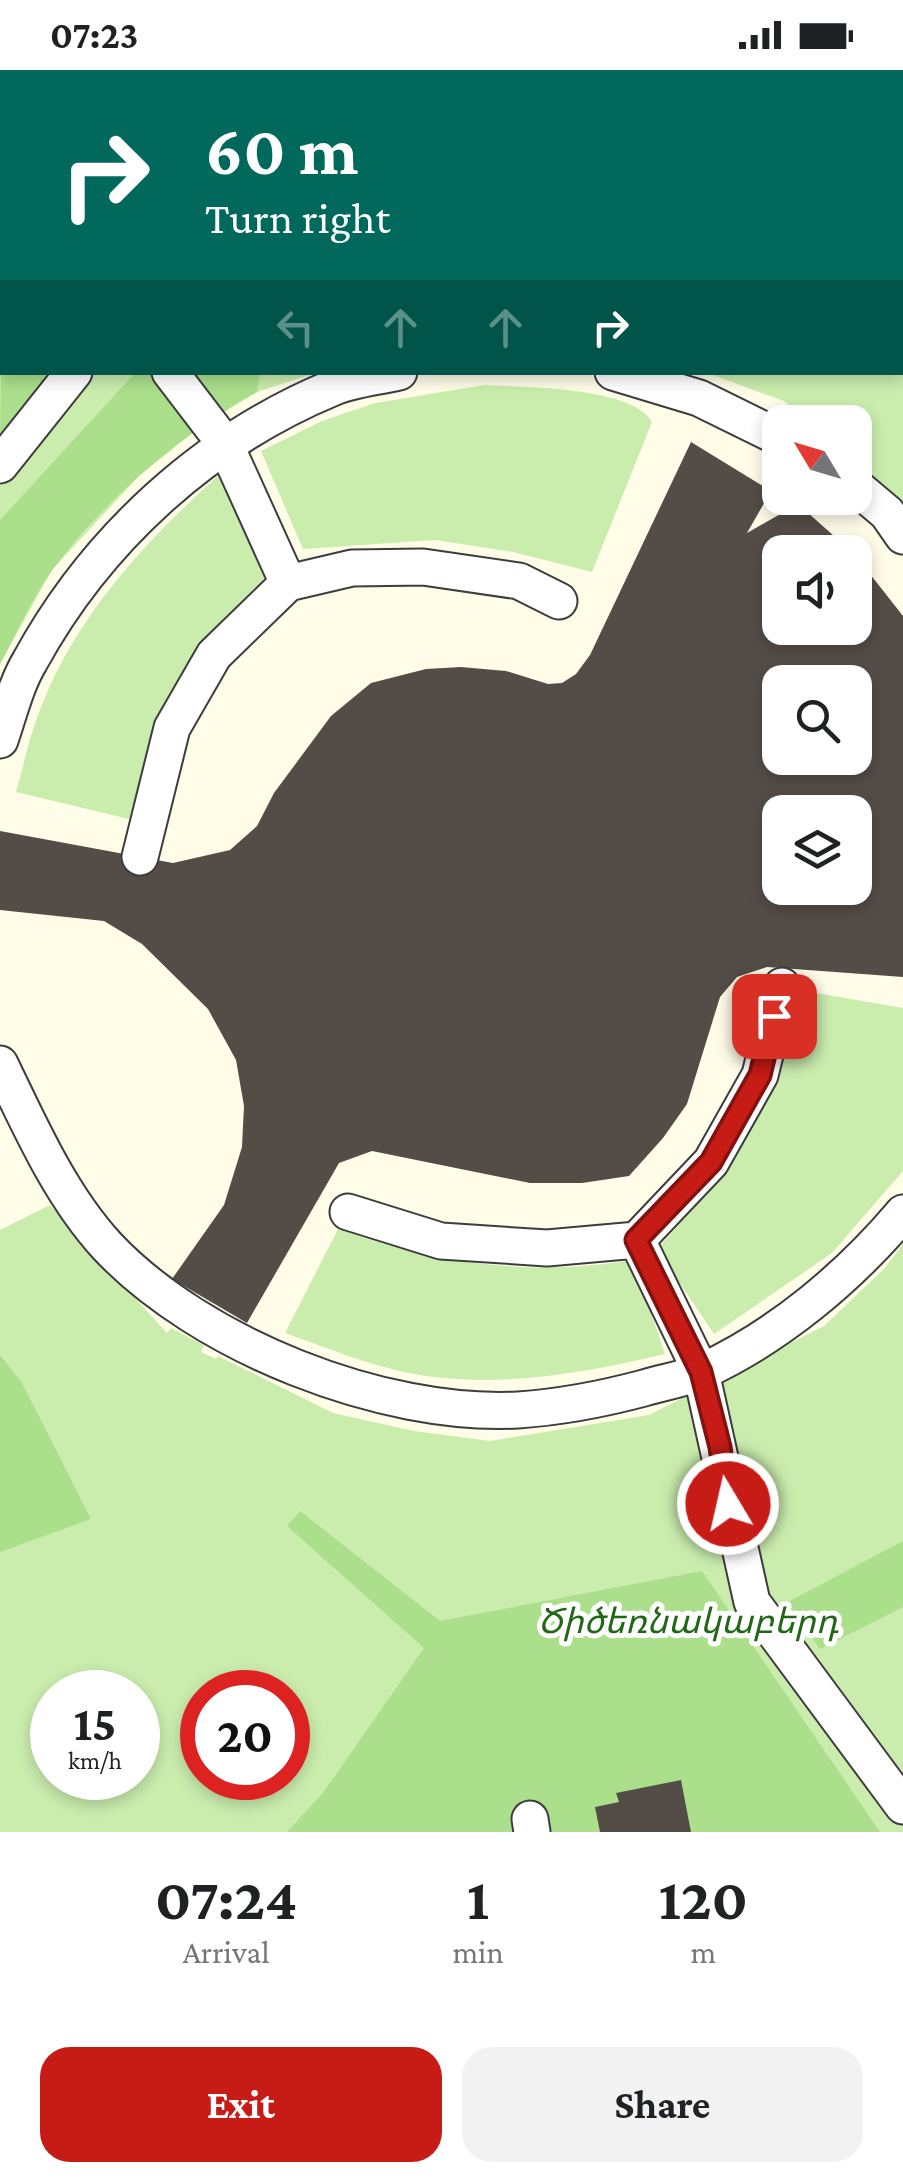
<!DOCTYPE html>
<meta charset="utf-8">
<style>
body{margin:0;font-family:"Crimson Pro","Noto Sans Armenian",serif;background:#f2f2f2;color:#202124;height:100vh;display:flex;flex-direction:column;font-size:38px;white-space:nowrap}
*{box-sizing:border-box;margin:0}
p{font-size:32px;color:#757577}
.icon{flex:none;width:55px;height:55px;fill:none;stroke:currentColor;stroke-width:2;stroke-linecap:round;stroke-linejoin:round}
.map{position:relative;height:1762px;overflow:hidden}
.sheet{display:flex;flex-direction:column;background:#fff;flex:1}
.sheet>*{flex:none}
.banner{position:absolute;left:0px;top:0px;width:905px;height:305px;box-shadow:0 5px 15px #0003;background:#00695c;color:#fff;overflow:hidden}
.needle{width:65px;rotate:308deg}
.buttons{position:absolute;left:762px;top:335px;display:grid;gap:20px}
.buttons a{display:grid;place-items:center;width:110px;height:110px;border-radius:20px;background:#fff;box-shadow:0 5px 15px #0003;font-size:50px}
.speed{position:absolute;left:30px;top:1600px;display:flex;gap:20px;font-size:50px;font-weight:700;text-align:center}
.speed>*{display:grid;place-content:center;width:130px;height:130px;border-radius:50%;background:#fff;box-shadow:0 5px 15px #0003;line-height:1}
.speed small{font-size:25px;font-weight:400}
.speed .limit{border:15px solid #d22;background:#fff;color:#111}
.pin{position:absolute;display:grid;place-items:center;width:85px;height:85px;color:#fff;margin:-42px;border-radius:20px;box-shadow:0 5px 15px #0006}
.me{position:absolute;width:110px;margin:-55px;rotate:351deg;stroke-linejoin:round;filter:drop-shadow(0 0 8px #0008)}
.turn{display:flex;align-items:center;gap:35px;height:210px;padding:0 40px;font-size:45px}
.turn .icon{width:130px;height:130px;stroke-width:2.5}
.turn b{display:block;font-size:70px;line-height:85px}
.lanes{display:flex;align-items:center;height:95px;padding:0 40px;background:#0003;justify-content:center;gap:50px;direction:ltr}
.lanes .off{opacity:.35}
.eta{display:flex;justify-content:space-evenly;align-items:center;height:170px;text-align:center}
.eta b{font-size:60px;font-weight:700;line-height:70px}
.button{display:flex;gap:20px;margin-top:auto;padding:20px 40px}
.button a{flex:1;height:115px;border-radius:30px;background:#c71b16;color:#fff;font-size:40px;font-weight:700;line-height:115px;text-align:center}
.button a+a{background:#f2f2f2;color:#202124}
.status{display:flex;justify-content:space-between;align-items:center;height:70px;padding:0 50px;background:#fff;direction:ltr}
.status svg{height:28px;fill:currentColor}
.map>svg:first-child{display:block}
.green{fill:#caedae;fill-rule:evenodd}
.forest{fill:#abdf8b}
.building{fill:#544c46;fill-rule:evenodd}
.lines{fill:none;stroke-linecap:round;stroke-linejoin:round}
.minor-casing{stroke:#3d3d3d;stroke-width:39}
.minor{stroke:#fff;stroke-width:35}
.route-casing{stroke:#81120e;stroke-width:25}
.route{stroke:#c71b16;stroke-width:18}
.labels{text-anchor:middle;stroke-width:10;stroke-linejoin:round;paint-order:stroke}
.park-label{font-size:35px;font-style:italic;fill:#206716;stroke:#fff}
</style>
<div class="status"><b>07:23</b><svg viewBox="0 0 49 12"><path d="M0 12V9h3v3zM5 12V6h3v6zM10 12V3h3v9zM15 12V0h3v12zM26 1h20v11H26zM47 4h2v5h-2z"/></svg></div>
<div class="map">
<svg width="903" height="1762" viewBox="0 0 903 1762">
<rect width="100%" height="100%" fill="#fffce8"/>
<path class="green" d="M0,0H903V435L855,393V352H809L784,331L707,303L902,302V2H2V302L315,303L257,322L212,347L139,406L52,500L0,594Z
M485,315C523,317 634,317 652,352L592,502L513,482L435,470L303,479L261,381L322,351L375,333Z
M219,405L274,499C195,571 159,649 129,749L16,722C23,698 28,672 37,648C72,550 143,473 219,405Z
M805,921L903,938V1101L832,1183L714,1264L657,1179C734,1097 775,1030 805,921Z
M50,1135L167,1263L171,1258L204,1275L201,1282L216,1289L218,1286L333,1343L414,1361L490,1371L649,1345L824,1256L885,1198L903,1174V1762H0V1160ZM52,1622H138V1708H52ZM202,1622H288V1708H202Z
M338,1159C436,1194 529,1207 633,1190L665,1284C589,1302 512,1316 434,1307C382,1301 333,1280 285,1263Z"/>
<path class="forest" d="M2,238V302L65,303L0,367Z
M135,303H260L257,322C179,366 107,427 53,499C32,527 17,563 0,594V450Z
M0,1285L22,1313L91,1449L0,1482Z
M300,1441L440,1551L702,1501L880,1762H691L681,1711L616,1724L619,1732L600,1762H287L323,1723L424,1578L287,1456Z
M903,1471V1537L820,1579L786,1533Z"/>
<path class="building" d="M691,372L771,421L747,463L798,434L852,482H780V558H855V485L903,546V907L767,897L737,907L720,927L687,1034L663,1068L629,1106L582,1113H530L372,1081L339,1093L247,1253L172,1209L224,1135L242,1077L244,1036L236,990L208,939L142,874L104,851L0,840V761L173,793L230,780L257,756L274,723L331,646L371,613L426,599L461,597L506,601L548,614L562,613L576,604L590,585ZM780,612H855V688H780ZM780,742H855V818H780Z
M681,1710L691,1762H600L595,1737L619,1732L616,1723Z"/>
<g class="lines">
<g class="minor-casing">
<path id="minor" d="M228,2L230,0
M654,2L659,0
M170,302L225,374L288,513
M613,302L699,328L780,368
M0,395L74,302
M855,416L887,443L903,466
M0,670C9,644 16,614 30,591C96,470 204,371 332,318C352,309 378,307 399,302
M140,787L172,658L214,585L288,513L352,498L423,497L519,511L559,531
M0,994C30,1056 60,1125 107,1176C200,1275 382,1347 518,1340C561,1337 603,1329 644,1318C663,1312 685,1309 703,1301C779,1266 849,1207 903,1143
M348,1142L441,1171L547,1178L637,1170L711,1092L760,1005L782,916
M637,1170L701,1302L752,1532L903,1736
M530,1749L532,1762"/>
</g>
<use href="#minor" class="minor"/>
</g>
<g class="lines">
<g class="route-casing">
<path id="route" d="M728,1434L720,1377L701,1302L636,1170L711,1092L760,1005L774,946"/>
</g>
<use href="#route" class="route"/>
</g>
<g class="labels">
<g class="park-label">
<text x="688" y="1563">Ծիծեռնակաբերդ</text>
</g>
</g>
</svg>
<div class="buttons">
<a><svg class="needle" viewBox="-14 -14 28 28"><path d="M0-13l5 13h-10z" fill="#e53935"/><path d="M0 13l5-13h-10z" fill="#757577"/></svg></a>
<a><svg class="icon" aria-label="sound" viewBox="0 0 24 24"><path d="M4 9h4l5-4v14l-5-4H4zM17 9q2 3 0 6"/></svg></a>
<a><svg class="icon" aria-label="search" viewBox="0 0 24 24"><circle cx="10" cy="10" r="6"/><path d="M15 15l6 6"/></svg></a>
<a><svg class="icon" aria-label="layers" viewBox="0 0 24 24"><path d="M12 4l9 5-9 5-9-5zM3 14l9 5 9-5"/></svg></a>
</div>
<div class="speed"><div>15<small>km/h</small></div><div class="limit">20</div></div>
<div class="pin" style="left:774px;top:946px;background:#d93025"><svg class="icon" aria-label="arrive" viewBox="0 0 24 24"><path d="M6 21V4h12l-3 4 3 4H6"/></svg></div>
<svg class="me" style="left:728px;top:1434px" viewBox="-20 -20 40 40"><circle r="17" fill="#c71b16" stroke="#fff" stroke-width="3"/><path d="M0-11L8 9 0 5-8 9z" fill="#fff"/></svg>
<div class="banner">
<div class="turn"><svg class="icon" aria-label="right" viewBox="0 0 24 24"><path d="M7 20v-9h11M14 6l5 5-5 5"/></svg><div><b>60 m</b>Turn right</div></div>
<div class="lanes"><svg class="icon off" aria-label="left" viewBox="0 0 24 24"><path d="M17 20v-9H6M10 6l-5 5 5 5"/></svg><svg class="icon off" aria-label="ahead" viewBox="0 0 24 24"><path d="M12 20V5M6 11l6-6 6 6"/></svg><svg class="icon off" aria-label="ahead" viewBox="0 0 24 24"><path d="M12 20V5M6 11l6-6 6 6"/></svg><svg class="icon" aria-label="right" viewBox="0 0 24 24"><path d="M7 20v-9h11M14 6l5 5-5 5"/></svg></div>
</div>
</div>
<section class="sheet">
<div class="eta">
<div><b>07:24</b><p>Arrival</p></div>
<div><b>1</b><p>min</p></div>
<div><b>120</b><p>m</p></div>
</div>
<div class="button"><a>Exit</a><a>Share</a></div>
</section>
